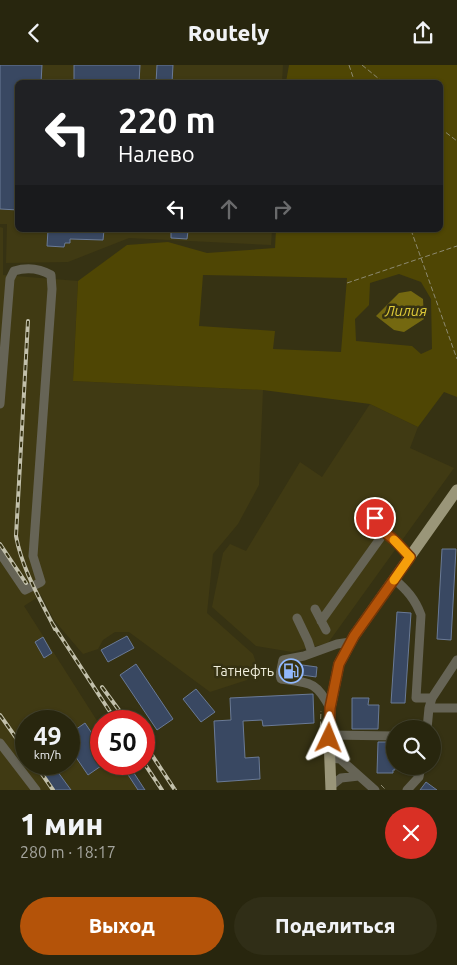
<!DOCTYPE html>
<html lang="ru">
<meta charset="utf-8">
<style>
body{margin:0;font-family:Ubuntu,sans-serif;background:#302e17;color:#f1f3f6;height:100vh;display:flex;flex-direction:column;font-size:19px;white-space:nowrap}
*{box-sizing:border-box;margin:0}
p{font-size:16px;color:#a5a59e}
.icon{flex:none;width:28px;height:28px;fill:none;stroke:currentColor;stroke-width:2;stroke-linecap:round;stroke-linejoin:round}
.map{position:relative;height:725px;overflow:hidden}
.sheet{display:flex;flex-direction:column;background:#28260e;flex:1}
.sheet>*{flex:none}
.hud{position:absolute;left:15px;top:15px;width:428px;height:152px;border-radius:8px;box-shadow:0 1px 4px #0004,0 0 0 1px #44432e;background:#202124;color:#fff;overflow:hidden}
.fabs{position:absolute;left:386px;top:655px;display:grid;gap:10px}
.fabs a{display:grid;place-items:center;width:55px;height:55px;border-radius:50%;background:#28260e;box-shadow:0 1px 4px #0004,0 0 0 1px #44432e;font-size:25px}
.speed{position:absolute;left:15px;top:645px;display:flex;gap:10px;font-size:25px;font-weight:700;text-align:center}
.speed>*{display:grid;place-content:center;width:65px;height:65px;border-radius:50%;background:#28260e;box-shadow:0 1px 4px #0004,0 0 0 1px #44432e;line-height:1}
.speed small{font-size:12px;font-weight:400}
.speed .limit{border:8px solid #d22;background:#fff;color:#111}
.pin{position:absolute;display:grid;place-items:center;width:42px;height:42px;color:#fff;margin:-21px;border:2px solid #fff;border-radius:50%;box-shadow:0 1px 5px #0007}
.me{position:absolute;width:55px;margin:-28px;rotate:2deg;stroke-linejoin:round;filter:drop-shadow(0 0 4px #0008)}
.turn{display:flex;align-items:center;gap:18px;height:105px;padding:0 20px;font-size:22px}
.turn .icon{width:65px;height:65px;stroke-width:2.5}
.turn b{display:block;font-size:35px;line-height:42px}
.lanes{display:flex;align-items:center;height:48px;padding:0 20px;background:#0003;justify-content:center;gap:25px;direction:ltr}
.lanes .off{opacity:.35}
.round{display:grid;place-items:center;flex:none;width:52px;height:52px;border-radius:26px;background:#302e17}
.head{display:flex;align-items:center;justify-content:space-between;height:85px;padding:0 20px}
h1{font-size:30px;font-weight:800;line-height:38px}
.cta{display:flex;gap:10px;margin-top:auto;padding:10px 20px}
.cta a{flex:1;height:58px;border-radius:30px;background:#b45309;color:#fff;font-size:20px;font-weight:800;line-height:58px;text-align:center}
.cta a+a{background:#302e17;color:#f1f3f6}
header{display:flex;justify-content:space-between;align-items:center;height:65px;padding:0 20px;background:#28260e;font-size:22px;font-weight:800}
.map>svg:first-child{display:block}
.built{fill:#403a13;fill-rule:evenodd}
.green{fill:#4f4604;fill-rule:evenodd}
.water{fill:#746810}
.building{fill:#394862;stroke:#6a7a96}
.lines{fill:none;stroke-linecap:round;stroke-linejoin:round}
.path{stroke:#8d8a71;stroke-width:1;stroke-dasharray:5 2.5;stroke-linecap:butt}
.minor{stroke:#666456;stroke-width:9}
.major{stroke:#9a9679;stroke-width:11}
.rail-casing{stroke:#c2c0ab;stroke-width:4}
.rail{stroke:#363213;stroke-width:2;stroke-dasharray:5.5;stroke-linecap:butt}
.route-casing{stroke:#753606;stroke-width:12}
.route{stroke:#b45309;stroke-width:9}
.slow{stroke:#f59e0b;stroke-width:9}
.labels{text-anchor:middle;stroke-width:5;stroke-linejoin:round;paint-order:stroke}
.poi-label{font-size:14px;fill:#f2f0de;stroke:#363213;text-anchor:end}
.water-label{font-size:15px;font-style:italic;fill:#deca38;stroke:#363213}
</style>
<header><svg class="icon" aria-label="back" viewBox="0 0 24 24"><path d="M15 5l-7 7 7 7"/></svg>Routely<svg class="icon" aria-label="share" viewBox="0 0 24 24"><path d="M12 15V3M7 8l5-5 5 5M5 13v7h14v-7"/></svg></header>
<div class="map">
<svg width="457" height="725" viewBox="0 0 457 725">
<rect width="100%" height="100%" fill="#363213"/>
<path class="built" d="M0,0H283L282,17L18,18V165H272L271,180L129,173L68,197L6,198L7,159H0Z
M0,162L3,163V210L78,216L73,316L263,325L259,420L238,459L213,489L207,548L253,589L257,601L247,615L210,627L129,567H115L103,575L98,584L83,589L54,555L41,530L24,541L101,662V699H125L141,725H0ZM26,656H69V699H26Z
M370,339L418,362L410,383L454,403L328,578L292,587L256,581L212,542L223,488L230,479L246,486L300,397L322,412Z"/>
<path class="green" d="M289,0H457V332L444,327L418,362L370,339L263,325L73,316L78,216L127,180L168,177L207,188L275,183L276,165H440V18L286,17ZM399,209L421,217L431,234L432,284L421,289L412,281L356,276L355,254L369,240L370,218ZM203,210L347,213L341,287L273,284L275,266L199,261Z"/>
<path class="water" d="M411,226L423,234L424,254L404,267L394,265L376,251L399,228Z"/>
<path class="building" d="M0,0H42L41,18H18V145L0,144Z
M74,0H140L139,18L74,15Z
M157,0H173L172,18H156Z
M48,165H104L103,175L70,174V178H65L64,182L47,181Z
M171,165L188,166L187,174L171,173Z
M442,484H456L451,575L437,574Z
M397,547L411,548L405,638H391Z
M127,571L134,583L108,597L101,585Z
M43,572L52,588L44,593L35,577Z
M136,599L173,654L157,665L120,610Z
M295,599L317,602L316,612L288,608L289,600Z
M196,624L215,647L201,657L183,634Z
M313,629L314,658L263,661L262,655L243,656L245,693L259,692L260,714L217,717L214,656L231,655L230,633Z
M352,633H369L368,640H379L378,664H352Z
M85,658L101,682V701L88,710L69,682V669Z
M378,677H394L395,705H393V708H377Z
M35,699H52L71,725H54Z
M121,699H128L145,725H138Z
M426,717L437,725H420Z"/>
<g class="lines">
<path class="path" d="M349,0L355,18
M362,0L384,18
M440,63L457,76
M411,165L457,294
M347,218L457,181
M320,669L321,646
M340,679L339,683L344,687
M381,720L386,725"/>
<path class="minor" d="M0,339L10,214L14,206C27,202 39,203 51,210L52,224L33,491L41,517L25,525L0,488
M375,453C378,464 385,467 393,474C399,479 404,486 410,492
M394,514C407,525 415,534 421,550L416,633H432
M315,544L326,565
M297,553L308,576L312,588
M321,556L384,468
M330,643C316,616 310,618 281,614L280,610L283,595L304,591L337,579L350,577
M429,643H457
M427,664L429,643L432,633L457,595
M329,670L395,671
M0,678L36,725
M330,693L340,694L375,725
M331,721L341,713L359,711
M407,725L419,712L421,701"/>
<path class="major" d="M331,725L329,673L330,643L339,599L354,571L457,425"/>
<g class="rail-casing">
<path id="rail" d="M28,256L16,471C22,504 40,534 55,564
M0,479L26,518
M52,558L116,656
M102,622L127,656
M0,650L26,687
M144,678L175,725
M144,698L162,725
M35,699L53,725"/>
</g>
<use href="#rail" class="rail"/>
</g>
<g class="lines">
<g class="route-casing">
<path id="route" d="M329,673L330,643L339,599L354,571L410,492C404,486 399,479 393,474C385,467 378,464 375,453"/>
</g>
<use href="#route" class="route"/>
<path class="slow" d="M394,515L410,492L394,475"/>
</g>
<defs>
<g id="fuel-ring" transform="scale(1.25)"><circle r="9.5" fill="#363213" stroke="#91b8fd" stroke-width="1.5"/><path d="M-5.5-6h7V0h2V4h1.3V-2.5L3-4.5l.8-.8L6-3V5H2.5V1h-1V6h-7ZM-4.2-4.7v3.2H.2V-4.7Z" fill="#91b8fd"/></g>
</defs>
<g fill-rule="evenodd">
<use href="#fuel-ring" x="291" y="606"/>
</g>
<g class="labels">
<g class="poi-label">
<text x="274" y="611">Татнефть</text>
</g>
<g class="water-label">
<text x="406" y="251">Лилия</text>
</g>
</g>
</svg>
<div class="fabs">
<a><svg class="icon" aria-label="search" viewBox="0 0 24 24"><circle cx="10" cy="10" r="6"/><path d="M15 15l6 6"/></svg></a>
</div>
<div class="speed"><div>49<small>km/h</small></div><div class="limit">50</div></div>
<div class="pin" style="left:375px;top:453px;background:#d93025"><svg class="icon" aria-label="arrive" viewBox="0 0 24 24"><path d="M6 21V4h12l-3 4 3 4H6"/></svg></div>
<svg class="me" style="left:329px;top:673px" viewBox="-20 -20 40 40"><path d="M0-17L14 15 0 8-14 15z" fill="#b45309" stroke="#fff" stroke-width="4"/></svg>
<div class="hud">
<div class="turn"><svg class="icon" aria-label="left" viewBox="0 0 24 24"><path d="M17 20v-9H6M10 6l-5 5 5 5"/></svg><div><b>220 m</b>Налево</div></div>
<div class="lanes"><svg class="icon" aria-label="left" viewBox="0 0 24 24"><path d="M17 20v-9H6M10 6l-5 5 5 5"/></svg><svg class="icon off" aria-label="ahead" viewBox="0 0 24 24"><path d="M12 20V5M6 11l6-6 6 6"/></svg><svg class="icon off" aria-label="right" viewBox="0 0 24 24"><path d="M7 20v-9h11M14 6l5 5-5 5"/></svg></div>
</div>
</div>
<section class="sheet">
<div class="head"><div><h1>1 мин</h1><p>280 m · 18:17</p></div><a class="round" style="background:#d93025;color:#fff"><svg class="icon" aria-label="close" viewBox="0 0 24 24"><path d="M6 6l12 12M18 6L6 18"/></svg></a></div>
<div class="cta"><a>Выход</a><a>Поделиться</a></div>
</section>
